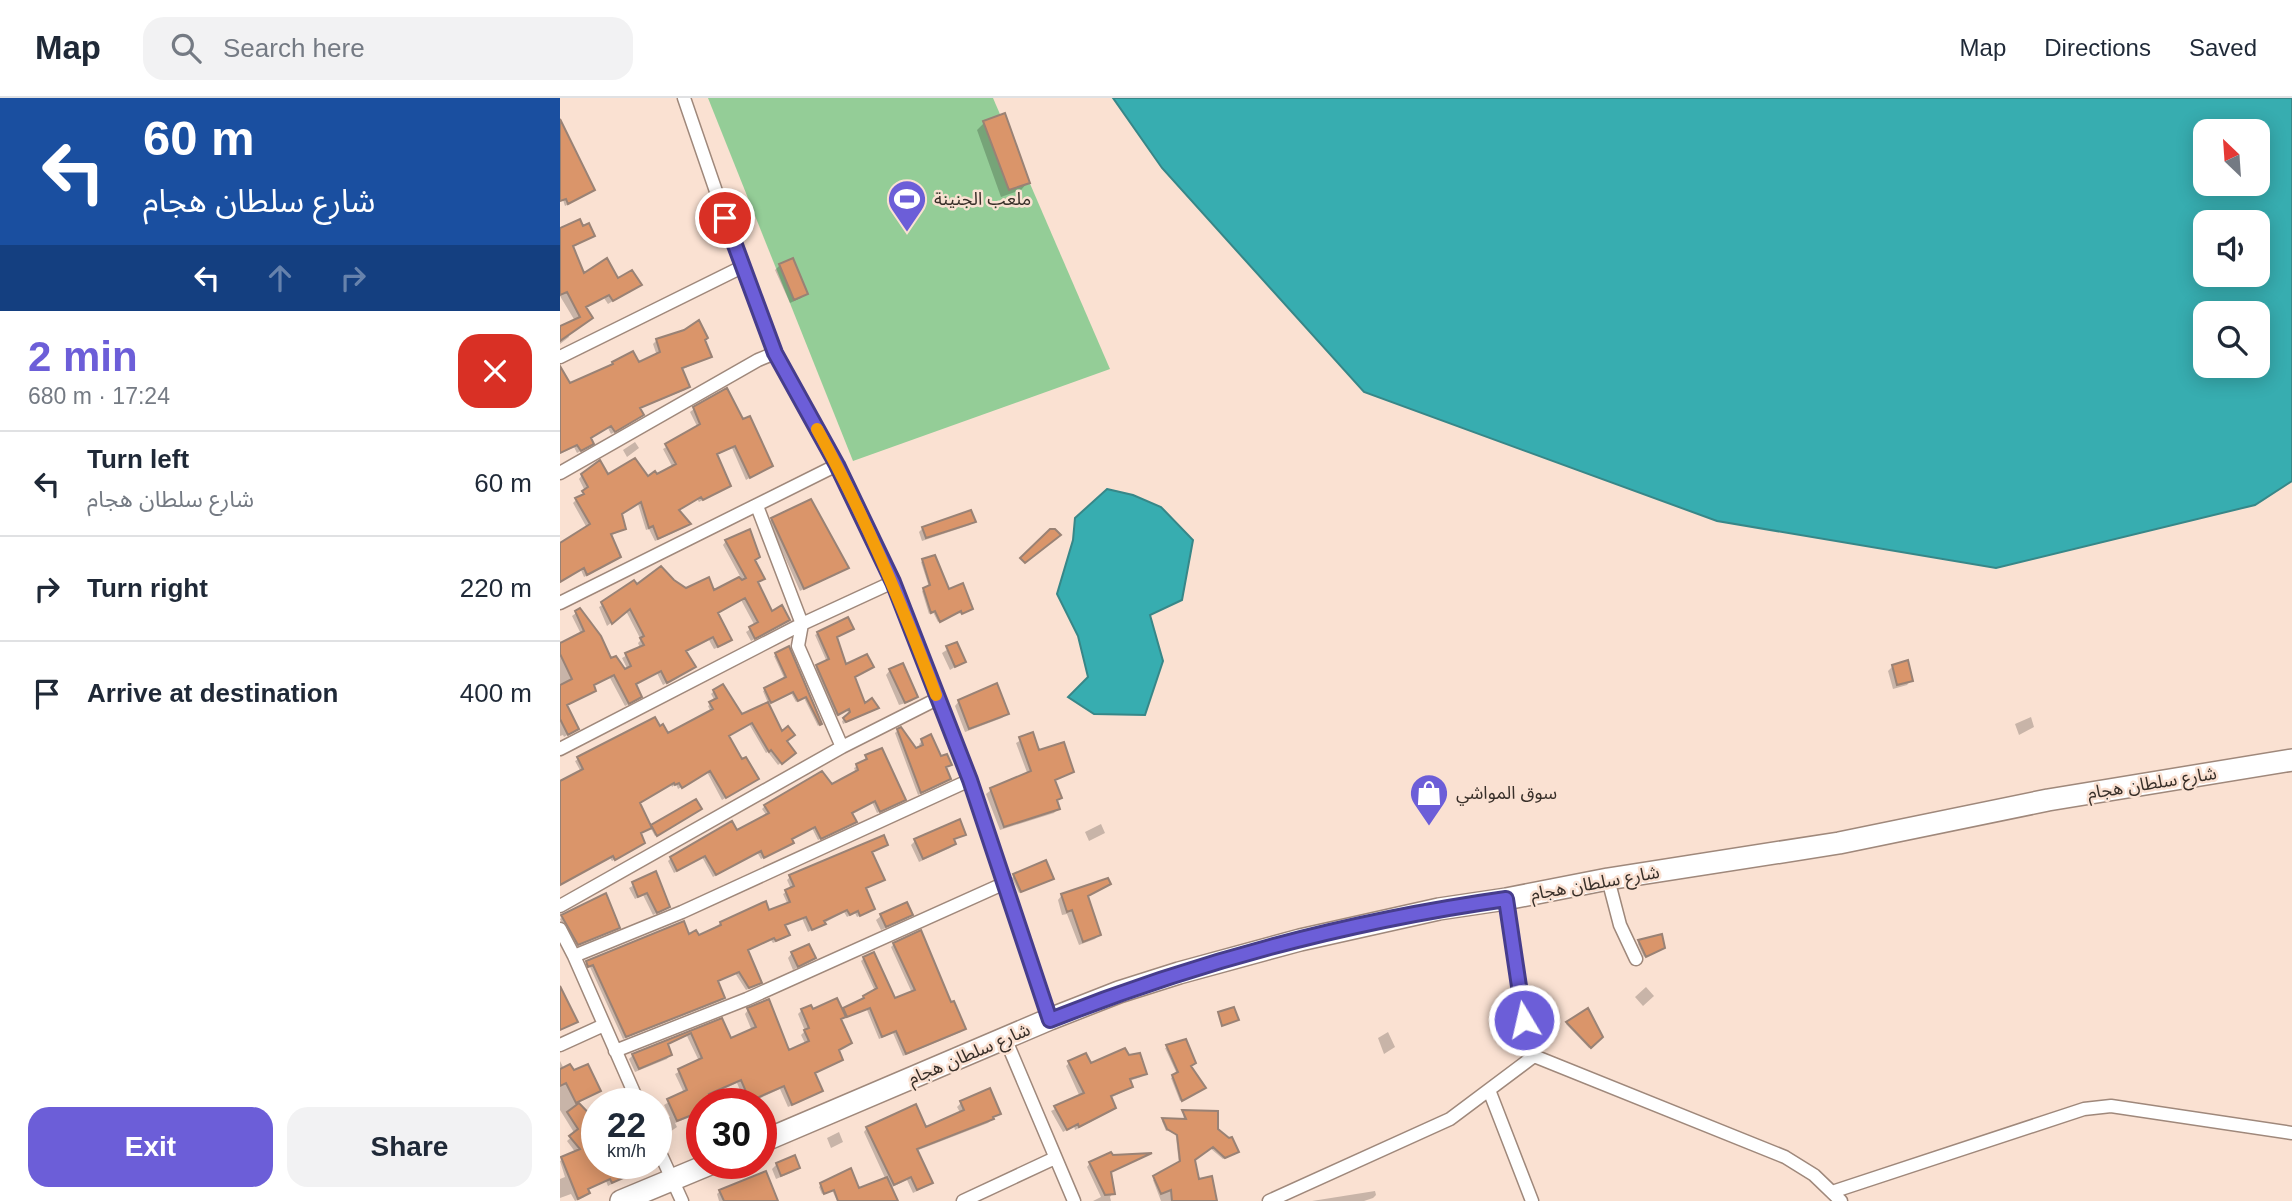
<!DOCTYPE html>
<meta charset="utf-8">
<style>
body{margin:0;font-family:Arial,"Noto Sans Arabic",sans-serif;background:#f2f2f3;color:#1f2937;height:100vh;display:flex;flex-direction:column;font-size:26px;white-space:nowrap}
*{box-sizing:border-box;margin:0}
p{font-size:23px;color:#747a83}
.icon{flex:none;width:38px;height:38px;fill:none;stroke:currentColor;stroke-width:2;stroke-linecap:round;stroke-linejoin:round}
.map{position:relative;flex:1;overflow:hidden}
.panel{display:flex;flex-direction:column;background:#fff;width:560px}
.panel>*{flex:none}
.banner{background:#1a4fa0;color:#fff;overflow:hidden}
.needle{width:46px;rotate:335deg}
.fabs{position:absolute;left:1633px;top:21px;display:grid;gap:14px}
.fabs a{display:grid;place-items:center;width:77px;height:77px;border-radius:14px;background:#fff;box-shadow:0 4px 18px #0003;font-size:35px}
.speed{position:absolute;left:21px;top:990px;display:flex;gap:14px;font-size:35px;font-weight:700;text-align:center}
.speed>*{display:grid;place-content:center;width:91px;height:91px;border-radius:50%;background:#fff;box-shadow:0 4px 18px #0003;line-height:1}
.speed small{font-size:18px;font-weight:400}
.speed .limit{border:10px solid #d22;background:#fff;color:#111}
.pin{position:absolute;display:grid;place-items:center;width:60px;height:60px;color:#fff;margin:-30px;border:4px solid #fff;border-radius:50%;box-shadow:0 2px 7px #0007}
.me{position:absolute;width:77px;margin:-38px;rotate:351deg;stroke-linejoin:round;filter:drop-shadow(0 0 5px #0008)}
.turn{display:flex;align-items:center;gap:24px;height:147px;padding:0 28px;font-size:32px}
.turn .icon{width:91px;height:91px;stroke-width:2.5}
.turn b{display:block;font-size:49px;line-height:60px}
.lanes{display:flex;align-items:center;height:66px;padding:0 28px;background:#0003;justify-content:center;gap:35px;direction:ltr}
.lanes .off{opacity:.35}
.round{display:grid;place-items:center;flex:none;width:74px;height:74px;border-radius:21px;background:#f2f2f3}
.headline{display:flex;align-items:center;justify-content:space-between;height:119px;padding:0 28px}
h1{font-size:42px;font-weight:800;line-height:52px;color:#6c5ed8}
.action{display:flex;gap:14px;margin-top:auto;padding:14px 28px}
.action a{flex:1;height:80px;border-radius:21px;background:#6c5ed8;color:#fff;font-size:28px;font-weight:800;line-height:80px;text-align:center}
.action a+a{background:#f2f2f3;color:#1f2937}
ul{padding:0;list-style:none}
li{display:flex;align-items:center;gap:21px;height:105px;padding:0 28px;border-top:2px solid #e0e1e3}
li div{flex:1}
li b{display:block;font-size:26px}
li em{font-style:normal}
header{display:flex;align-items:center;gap:42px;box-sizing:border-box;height:98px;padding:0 35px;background:#fff;border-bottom:2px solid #e0e1e3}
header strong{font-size:33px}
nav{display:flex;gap:38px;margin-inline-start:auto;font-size:24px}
.search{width:490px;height:63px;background:#f2f2f3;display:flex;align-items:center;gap:18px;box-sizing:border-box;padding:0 24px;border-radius:21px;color:#747a83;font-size:26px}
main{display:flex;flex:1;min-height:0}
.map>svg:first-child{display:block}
.green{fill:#94cd97}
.water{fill:#37adb0;stroke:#378788;stroke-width:2;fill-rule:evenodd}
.shadow{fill:#0003}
.building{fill:#da956a;stroke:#998275;stroke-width:2}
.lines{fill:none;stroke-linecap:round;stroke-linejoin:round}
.street-casing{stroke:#9f887b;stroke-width:15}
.highway-casing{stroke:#9f887b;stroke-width:24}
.street{stroke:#fff;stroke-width:12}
.highway{stroke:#fff;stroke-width:21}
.route-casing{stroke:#463d8c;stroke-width:18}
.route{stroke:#6c5ed8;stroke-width:12}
.slow{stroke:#f59e0b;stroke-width:12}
.labels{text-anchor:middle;stroke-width:5;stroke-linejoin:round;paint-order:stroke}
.poi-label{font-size:18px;fill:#382f29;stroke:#fae1d2;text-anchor:start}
.street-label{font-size:18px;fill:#382f29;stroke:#fae1d2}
</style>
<header>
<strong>Map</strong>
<div class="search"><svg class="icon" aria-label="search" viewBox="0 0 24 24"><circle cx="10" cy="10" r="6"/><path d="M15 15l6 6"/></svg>Search here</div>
<nav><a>Map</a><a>Directions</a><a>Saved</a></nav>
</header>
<main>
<section class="panel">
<div class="banner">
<div class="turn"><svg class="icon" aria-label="left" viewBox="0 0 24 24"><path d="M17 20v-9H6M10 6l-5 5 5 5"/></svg><div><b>60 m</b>شارع سلطان هجام</div></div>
<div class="lanes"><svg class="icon" aria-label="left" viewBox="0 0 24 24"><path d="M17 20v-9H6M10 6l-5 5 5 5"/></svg><svg class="icon off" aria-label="ahead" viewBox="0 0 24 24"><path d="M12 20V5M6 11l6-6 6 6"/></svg><svg class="icon off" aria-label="right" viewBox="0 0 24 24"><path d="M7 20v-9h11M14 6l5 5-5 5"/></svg></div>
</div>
<div class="headline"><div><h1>2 min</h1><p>680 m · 17:24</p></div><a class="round" style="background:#d93025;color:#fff"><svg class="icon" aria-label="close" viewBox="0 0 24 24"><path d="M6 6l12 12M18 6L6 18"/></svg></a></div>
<ul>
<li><svg class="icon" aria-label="left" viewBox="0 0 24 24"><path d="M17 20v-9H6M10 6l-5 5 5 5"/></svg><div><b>Turn left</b><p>شارع سلطان هجام</p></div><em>60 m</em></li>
<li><svg class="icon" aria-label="right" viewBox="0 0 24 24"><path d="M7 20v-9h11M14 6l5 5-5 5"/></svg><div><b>Turn right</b></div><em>220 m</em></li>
<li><svg class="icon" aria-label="arrive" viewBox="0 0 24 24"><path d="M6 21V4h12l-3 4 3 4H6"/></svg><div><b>Arrive at destination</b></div><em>400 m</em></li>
</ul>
<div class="action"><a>Exit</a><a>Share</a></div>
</section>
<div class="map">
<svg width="1732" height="1103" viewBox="0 0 1732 1103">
<rect width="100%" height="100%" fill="#fae1d2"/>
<path class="green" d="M148,0H433L550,271L293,363Z"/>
<path class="water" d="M553,0H1732V383L1695,407L1436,470L1157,423L804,294L602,70ZM1645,33H1698V86H1645ZM1645,124H1698V177H1645ZM1645,215H1698V268H1645Z
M547,391L573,397L601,409L633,442L622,502L590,517L603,563L585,617L534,616L508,599L528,579L518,538L497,496L513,442L515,420Z"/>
<path class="shadow" d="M424,25L468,84L461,92L441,99L417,32Z
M0,76L16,102L5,108L3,102L0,104Z
M22,130L33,138L12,150L23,177L80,186L48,206L44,200L25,210L31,220L8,236L9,239L0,246V230L15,223L0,198V132Z
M220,167L246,196L241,200L230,205L215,172Z
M97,242L143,243L150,259L121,272L128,289L125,292L78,311L79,320L51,336L48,330L30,341L28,349L17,355L14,349L0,356V309L53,265L78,266L97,258L93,246Z
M166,292L183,324L211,367L186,382L172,350L156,357L165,390L139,404L137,401L117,413L129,426L126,429L95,443L89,431L86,432L78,406L60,417L65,431L50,438L56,462L24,479L21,472L0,484V445L2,449L27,430L13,405L25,393L19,381L22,377L88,381L113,370L103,351L138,330L130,314L134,311Z
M75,344L79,350L67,359L63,352Z
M212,421L287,469L240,493L209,424Z
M414,423L410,427L362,443L359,434L363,430Z
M166,443L194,463L203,481L196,486L211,515L228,522L191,543L186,534L195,528L181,502L156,516L169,542L166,546L154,551L149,542L125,554L130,572L103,587L97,575L75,587L77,602L65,608L50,580L32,588L34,592L30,596L6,608L17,631L4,639L3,637L0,638V543L3,546L21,536L12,518L16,515L51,563L65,574L68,572L62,560L80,550L78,545L81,542L66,513L47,528L39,509L77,489L113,484L126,492L154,494L181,480L163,447Z
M363,463L388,493L409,512L400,516L399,514L378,524L373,514L369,516L362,493L369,489L361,464Z
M258,535L275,539L285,569H312L293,580L304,607L317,610L315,612L283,626L282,623L289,618L287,612L275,618L255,571L267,564L255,537Z
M396,546L403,564L390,572L382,555Z
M228,551L260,626L258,628L244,600L236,604L231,595L207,606L231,657L218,667L208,654L206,655L189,626L167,639L194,683L162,702L147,674L118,691L116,686L112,689L111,686L79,706L91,730L138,713L95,738L90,729L80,736V747L52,763L50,760L0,787V685L21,674L15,663L95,621L100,630L108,637L151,614L148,608L155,603L151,596L154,593L181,619L208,605L203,593L225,582L214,558Z
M1333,568L1351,582L1347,587L1333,591L1328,573Z
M330,572L356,599L352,603L339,607L326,577Z
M399,603L447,615L442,620L405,634L395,608Z
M1471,619L1474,629L1459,637L1455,626Z
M338,632L356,653L361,650L359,646L362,643L389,667L385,670L389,681L386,684L358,697L335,635Z
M472,636L478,654L512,674L494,683L498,711L494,715L440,732L426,696L431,692L468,677L456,645Z
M306,659L341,704L317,715L312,704L290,716L295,724L292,727L258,742L252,730L231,741L230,747L201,761L197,754L153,779L142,759L114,775L108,763L111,760L176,734L207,718L202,711L205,708L271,688L296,675L294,670L304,664Z
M541,726L545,735L529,743L525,734Z
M404,736L393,743L394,746L390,750L359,764L351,747L355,743Z
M323,739L326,747L311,755L323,782L304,791L313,810L310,813L297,819L295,815L287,819L284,814L248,834L242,820L224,828L227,837L225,840L213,845L211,842L187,853L200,884L197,887L186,892L175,875L156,884L163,900L160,903L63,941L30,869L25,871L24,867L27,864L129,838L138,839L161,825L208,815L228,807L223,796L231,791L227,782L230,779Z
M95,775L108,809L93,817L83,797L75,801L69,790Z
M454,778L491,782L459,795L452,780Z
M548,786L527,799L539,837L535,841L519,847L507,816L502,817L498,802L502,797Z
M351,816L346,821L321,832L316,822L321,818Z
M3,819L58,829L15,848L0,821Z
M1079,844L1101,851L1084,859L1078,846Z
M334,846L390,906L404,930L401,934L343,958L333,935L319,941L307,912L283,919L280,923L290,945L277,953L281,961L277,965L253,976L261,993L257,996L228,1009L220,991L194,1003L195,1006H186L177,985L148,998L152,1006H142V1021L135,1024L133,1018L115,1025L117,1029L104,1038L99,1026L110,1019L104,1007L124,995L115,976L139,963L127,938L106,947L110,957L107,961L75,974L69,961L73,957L161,923L170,942L192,933L185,916L188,912L228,955L246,947L241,937L245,933L238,916L242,912L250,909L252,914H281L315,893L301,863L304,860L334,903L352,895L331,849Z
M232,855L254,860L233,872L228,860Z
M1086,889L1094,898L1083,908L1075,899Z
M1007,925L1041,939L1029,950L1006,926Z
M828,934L835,949L824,956L818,940Z
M625,943L629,968L642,991L620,1003L611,980L617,976L605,950Z
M0,963L4,971L39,992L16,1005L36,1026L24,1037L37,1066H52L68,1077L48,1088L46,1083L27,1092L28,1095L24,1099L15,1103L11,1096L0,1100V1081L5,1079L0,1063L16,1055L7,1043L15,1036L0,1012Z
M509,965L530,967L585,975L581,979L569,983L571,988L567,992L550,1000L554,1010L551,1013L515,1032L514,1028L503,1034L491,1013L520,999L506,968Z
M401,1005L439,1015L428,1025L356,1053L371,1084L367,1088L353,1095L347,1082L330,1090L336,1103H277L272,1092L262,1096L259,1089L261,1087L290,1072L299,1092L326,1082L304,1034L307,1030L366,1031L401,1016L397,1009Z
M623,1014L656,1031L675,1055L663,1061L650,1050L634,1062L637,1084L655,1103H601L593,1082L619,1066L615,1031L606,1033L602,1023H624Z
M279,1034L283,1044L271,1050L267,1040Z
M587,1057L550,1075L553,1095L550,1099L551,1103H533L541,1099L527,1069L530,1065L551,1058Z
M217,1066L238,1070L233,1074L216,1081L212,1071Z
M160,1093L216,1103H159L157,1096Z
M815,1093L816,1097L813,1100L804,1103H752Z"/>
<path class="building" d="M445,15L470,85L449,92L423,23Z
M0,21L35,92L8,106L6,101L0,103Z
M20,121L23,128L29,125L35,138L13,148L24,175L47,160L58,180L72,172L82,187L53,203L49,197L26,209L33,220L0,243V228L20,219L7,194L0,197V130Z
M233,160L248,196L234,202L219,166Z
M139,222L148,240L145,242L152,259L122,270L130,289L80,310L84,317L55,334L51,328L31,340L34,346L21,353L17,347L0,355V268L10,285L53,266L52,264L73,253L79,264L100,254L96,241L124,232Z
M167,290L183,321L190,318L213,368L190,380L175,348L157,356L171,388L143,402L141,399L119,412L131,426L98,441L93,428L89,430L81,404L62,416L66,431L51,436L61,459L27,477L24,470L0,484V445L30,426L15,400L24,396L22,393L28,389L21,376L40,362L48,376L75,360L88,378L95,373L97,376L116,366L105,346L140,326L133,309Z
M251,401L289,470L244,491L211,420Z
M411,412L416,424L366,440L362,429Z
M190,431L200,459L195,462L205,481L198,484L212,513L222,507L230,522L195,541L189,529L198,524L185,500L158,515L172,542L158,549L153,539L126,553L136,569L107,585L101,573L76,586L82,599L69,606L54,577L34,587L36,593L7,607L19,631L8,637L0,621V587L12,581L0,556V545L24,533L15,513L20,510L41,538L51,560L56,558L65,571L71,568L65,555L84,547L80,540L84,538L70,511L52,526L41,504L74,482L77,486L101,468L114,482L126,490L149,479L154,492L179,479L182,482L186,480L165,442Z
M490,431H495L501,437L465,465L460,460Z
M375,457L389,491L403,485L413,511L402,516L401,513L380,524L375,513L371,515L363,490L370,487L362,461Z
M288,519L294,531L277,539L286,566L307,556L314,569L295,579L305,605L312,600L319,610L286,624L283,620L290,614L289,611L278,617L256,567L269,561L257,534Z
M397,544L406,564L395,569L386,548Z
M229,548L262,626L260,627L246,599L238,603L233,594L211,605L204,590L226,579L215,555Z
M1348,562L1353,583L1337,587L1332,567Z
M343,565L358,599L345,605L329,571Z
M437,585L449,616L409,631L398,602Z
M163,586L182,616L208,604L222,633L228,628L235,637L227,643L236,655L222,666L211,652L209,654L192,625L169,638L182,661L186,659L199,681L166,700L150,673L122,690L119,685L115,687L114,685L80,705L92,730L81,735L85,745L55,762L53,758L0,787V683L23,671L17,659L95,619L100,628L103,626L108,635L153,611L149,604L157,600L153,592Z
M341,629L356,650L363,647L361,641L371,636L381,658L387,656L392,667L386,669L391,681L361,695L337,631Z
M473,634L479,652L504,644L514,674L495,682L502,700L497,702L500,711L444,729L430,690L471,673L459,639Z
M322,650L346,702L320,714L315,703L292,715L297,724L261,741L255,729L232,741L234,745L204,760L201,753L156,777L145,758L117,773L110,759L172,723L177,732L209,715L204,707L262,673L272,686L298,672L296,666L307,661L305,657Z
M136,701L142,711L97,738L91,727Z
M400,721L406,737L394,741L396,746L363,761L354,741Z
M324,737L328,747L312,754L325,782L306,790L315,811L300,818L298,813L290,817L287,812L264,823L266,826L252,832L246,819L225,827L230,837L216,843L214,840L188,852L202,885L189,890L179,874L158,883L165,900L66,939L33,867L28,869L26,863L124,823L129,836L136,832L139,837L161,827L160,824L206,803L209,812L230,804L225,792L234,788L229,777Z
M486,762L494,781L461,794L453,776Z
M96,773L110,809L97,815L87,795L78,799L72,784Z
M548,780L551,786L528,798L541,837L523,844L512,812L507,814L501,796Z
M46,795L60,830L18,847L1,817Z
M347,804L353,817L326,829L320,816Z
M361,832L391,904L394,903L406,931L346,956L336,933L322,939L310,910L287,919L283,910L304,900L303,898L317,890L303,859L314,854L335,900L355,892L333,845Z
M1102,836L1105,850L1086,859L1078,842Z
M249,846L256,860L238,869L231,854Z
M0,888L18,924L0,932Z
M277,900L286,919L281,921L292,945L279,952L283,962L255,975L263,993L232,1007L224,988L190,1003L181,982L149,996L154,1006H142V1013L117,1023L107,1001L127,992L118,971L142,960L131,935L108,946L112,957L79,971L72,956L162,920L171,940L196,929L187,910L209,901L229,952L249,943L244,932L249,930L241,911L251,907L253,911Z
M674,909L679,922L662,928L658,914Z
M1028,910L1043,939L1031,950L1006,924Z
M626,941L636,965L631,968L646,990L622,1003L612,977L618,974L606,947Z
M565,950L569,957L580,955L587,976L570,981L573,989L551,998L556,1010L519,1029L518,1026L507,1032L494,1008L524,995L508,963L526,955L531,965Z
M10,966L14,972L28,966L41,993L16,1005L6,985L0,988V971Z
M430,990L441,1016L433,1019L434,1021L357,1051L373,1085L357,1092L351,1079L334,1087L306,1029L356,1006L366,1029L404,1012L400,1003Z
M19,1005L37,1024V1027L26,1037L37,1047V1066H65L70,1077L52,1085L50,1081L28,1091L30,1095L18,1101L1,1059L20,1051L9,1038L18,1031L7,1014Z
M622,1012L658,1013V1031L669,1040L672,1039L679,1054L665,1060L653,1049L635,1062L639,1081L652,1078L657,1103H612L611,1092L601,1096L593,1078L620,1063L617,1037L607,1031L602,1020L626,1021Z
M551,1054L553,1057L592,1055L551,1074L555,1096L545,1097L529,1064Z
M235,1057L240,1070L221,1078L216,1065Z
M291,1070L299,1090L327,1079L338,1103H278L274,1092L264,1096L260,1085Z
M206,1073L218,1103H164L159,1092Z"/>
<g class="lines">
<g class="street-casing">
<path id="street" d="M124,0L182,169L215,255L277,367L333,484L410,682L490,921
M0,259L182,169
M0,375L198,262L215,255
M197,408L242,526L238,548L282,649
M0,505L277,367
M0,651L242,526L333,484
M1048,781L1060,827L1076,861
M0,808L282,649L377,601
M0,831L14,858L79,1006
M14,858L122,814L410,682
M445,940L514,1103
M0,947L44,927
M55,953L187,901L445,785
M974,958L1225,1059L1254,1077L1281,1103
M929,992L972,1103
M96,1046L122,1103
M1272,1094L1524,1011L1551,1008L1732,1035
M403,1103L495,1060
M709,1103L890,1021L974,958L964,922L946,801"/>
</g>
<g class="highway-casing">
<path id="highway" d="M201,1044L490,921L559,894L619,875L740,842L879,811L946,801L1048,781L1279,745L1488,702L1732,662
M61,1103L150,1066"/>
</g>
<use href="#street" class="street"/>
<use href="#highway" class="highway"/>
</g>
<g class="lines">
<g class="route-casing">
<path id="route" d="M165,120L215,255L277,367L333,484L410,682L490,922C636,864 790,823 946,801L964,922"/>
</g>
<use href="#route" class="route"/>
<path class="slow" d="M257,331C305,418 341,504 376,597"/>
</g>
<defs>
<g id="stadium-pin" transform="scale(2.0125)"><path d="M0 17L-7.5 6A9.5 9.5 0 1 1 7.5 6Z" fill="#6c5ed8" stroke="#fae1d2"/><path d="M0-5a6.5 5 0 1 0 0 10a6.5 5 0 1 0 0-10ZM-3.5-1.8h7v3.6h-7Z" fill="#fff"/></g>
<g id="shop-pin" transform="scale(2.0125)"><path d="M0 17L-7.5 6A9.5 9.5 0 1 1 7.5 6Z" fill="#6c5ed8" stroke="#fae1d2"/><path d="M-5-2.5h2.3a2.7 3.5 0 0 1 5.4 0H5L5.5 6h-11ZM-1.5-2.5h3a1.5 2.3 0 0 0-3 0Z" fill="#fff"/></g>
</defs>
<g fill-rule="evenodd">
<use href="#stadium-pin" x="347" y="101"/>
<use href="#shop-pin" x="869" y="695"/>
</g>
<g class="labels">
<g class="poi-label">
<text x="374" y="107">ملعب الجنينة</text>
<text x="896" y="701">سوق المواشي</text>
</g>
<g class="street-label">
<text transform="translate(1592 685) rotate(-9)" y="6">شارع سلطان هجام</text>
<text transform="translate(1035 785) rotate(-10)" y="6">شارع سلطان هجام</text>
<text transform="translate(409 956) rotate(-23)" y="6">شارع سلطان هجام</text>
</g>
</g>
</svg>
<div class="fabs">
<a><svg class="needle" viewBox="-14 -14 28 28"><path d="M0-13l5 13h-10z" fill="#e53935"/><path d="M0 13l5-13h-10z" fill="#747a83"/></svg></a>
<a><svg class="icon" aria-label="sound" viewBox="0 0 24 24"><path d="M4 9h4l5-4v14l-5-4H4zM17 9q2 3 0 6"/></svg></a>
<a><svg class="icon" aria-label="search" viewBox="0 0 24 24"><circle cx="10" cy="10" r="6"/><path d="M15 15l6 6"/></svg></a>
</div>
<div class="speed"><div>22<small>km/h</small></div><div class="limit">30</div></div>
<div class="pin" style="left:165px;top:120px;background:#d93025"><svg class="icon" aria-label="arrive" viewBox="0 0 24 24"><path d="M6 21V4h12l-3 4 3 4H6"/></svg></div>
<svg class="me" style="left:964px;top:922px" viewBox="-20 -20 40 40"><circle r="17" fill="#6c5ed8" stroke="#fff" stroke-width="3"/><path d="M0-11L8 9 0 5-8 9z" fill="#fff"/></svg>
</div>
</main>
